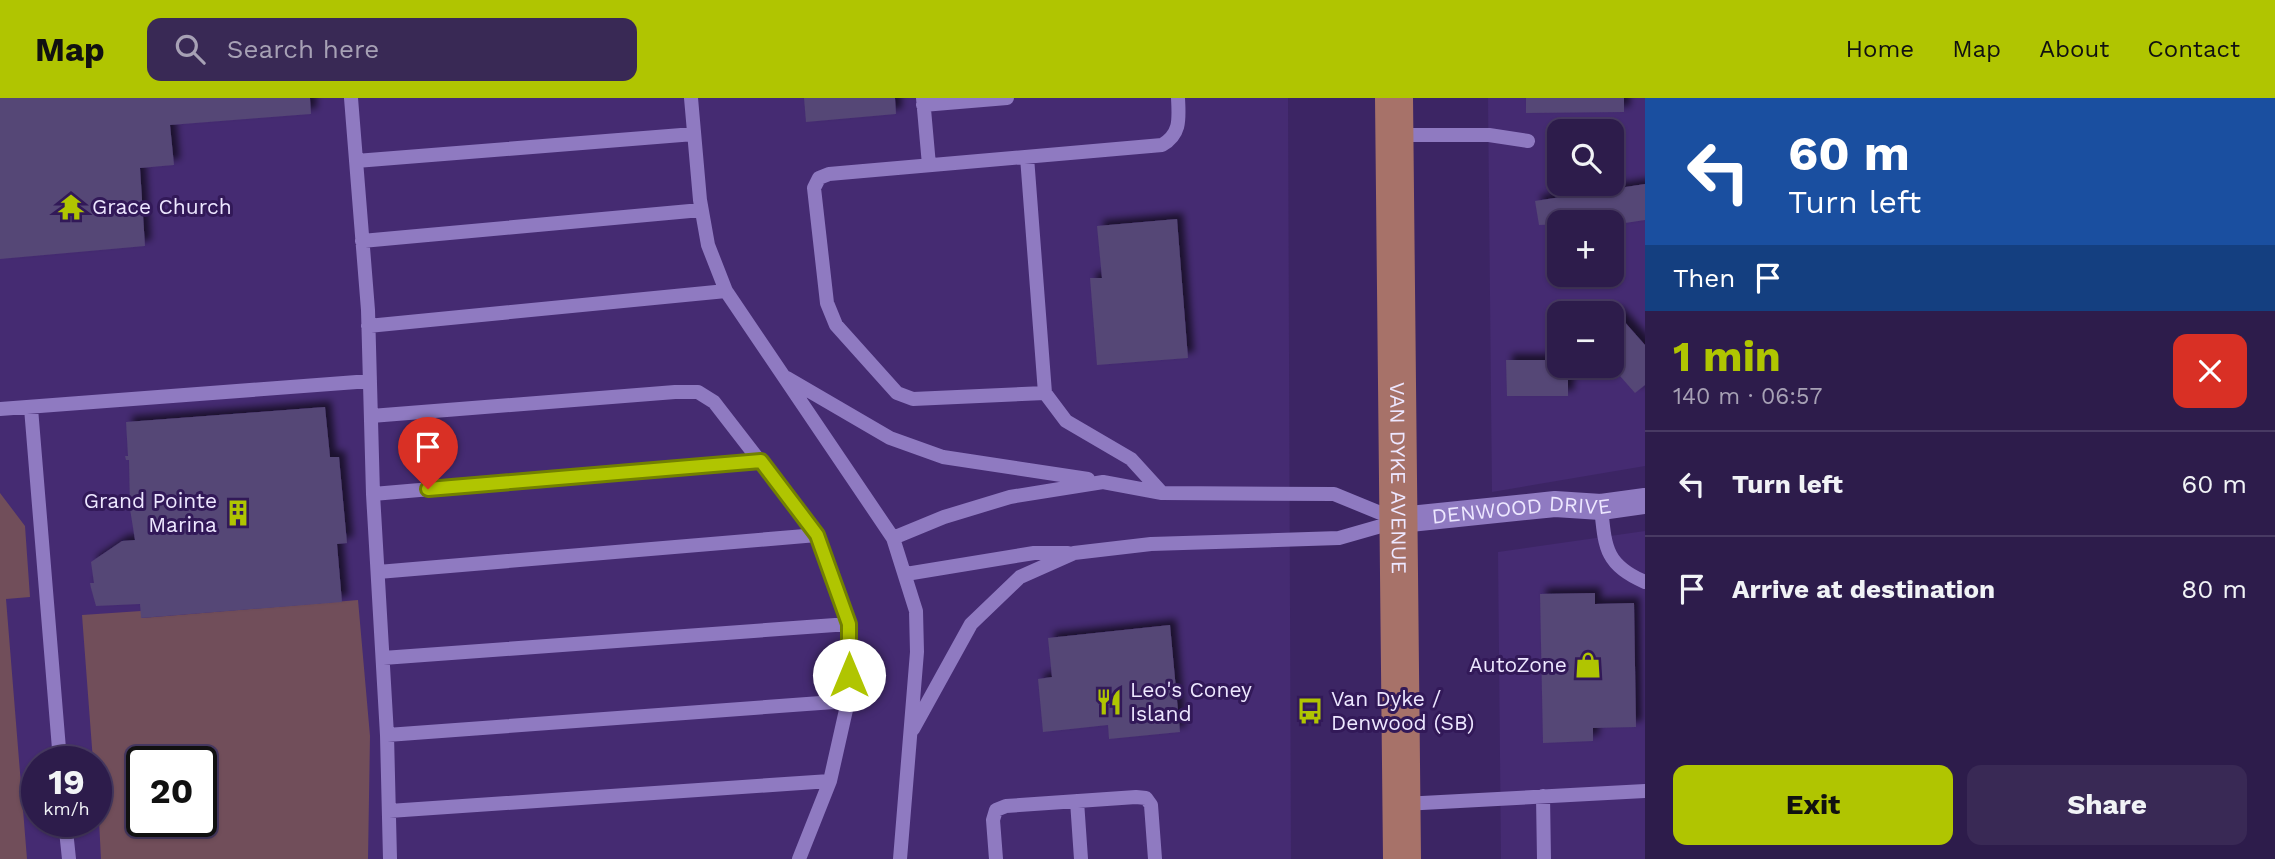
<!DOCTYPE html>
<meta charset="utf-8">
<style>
body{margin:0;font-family:"Work Sans",sans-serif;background:#392955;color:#f1f3f6;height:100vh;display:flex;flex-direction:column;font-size:26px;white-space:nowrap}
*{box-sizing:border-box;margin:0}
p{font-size:23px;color:#a7a1b5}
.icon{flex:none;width:38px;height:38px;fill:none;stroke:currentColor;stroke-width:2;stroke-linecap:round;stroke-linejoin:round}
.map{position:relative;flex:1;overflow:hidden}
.side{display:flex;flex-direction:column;background:#2d1c4b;width:630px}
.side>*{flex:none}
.banner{background:#1a4fa0;color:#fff;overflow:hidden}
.fabs{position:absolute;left:1547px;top:21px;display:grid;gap:14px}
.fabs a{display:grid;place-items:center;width:77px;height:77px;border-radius:14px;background:#2d1c4b;box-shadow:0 2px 5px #0004,0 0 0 2px #483a63;font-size:35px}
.speed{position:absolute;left:21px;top:648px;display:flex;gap:14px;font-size:35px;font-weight:700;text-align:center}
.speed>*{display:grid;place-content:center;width:91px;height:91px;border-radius:50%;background:#2d1c4b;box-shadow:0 2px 5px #0004,0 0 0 2px #483a63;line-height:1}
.speed small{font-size:18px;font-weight:400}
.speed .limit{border:4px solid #111;border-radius:10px;background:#fff;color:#111}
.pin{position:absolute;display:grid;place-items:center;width:60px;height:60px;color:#fff;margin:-72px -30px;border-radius:50% 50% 50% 0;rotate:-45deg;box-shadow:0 0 7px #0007}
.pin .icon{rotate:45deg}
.me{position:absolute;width:77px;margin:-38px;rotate:0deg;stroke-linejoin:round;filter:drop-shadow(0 0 5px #0008)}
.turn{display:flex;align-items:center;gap:24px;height:147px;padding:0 28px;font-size:32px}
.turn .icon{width:91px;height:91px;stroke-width:2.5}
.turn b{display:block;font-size:49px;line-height:60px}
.then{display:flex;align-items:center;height:66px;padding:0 28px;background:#0003;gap:14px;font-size:26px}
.round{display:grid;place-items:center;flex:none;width:74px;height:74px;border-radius:14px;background:#392955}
.headline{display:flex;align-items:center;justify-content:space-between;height:119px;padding:0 28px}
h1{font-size:42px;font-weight:700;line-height:52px;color:#b0c501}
.button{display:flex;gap:14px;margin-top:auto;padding:14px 28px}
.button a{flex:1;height:80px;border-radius:14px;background:#b0c501;color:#111;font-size:28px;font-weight:700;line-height:80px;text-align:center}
.button a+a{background:#392955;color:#f1f3f6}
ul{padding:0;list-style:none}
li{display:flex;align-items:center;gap:21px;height:105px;padding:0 28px;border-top:2px solid #483a63}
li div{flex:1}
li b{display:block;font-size:26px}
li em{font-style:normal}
header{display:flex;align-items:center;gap:42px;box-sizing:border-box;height:98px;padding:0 35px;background:#b0c501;color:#111}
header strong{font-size:33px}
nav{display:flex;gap:38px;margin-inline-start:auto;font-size:24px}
.search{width:490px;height:63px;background:#392955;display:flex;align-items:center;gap:18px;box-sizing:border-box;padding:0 24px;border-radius:14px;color:#a7a1b5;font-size:26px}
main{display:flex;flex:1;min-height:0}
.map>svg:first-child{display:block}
.built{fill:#452b72;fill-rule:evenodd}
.green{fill:#714e5a;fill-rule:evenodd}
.building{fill:#554676;filter:url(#shadow)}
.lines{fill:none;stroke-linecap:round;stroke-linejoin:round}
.lane{stroke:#8f7ac1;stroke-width:14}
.street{stroke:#8f7ac1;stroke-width:26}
.primary{stroke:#a77269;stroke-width:38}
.route-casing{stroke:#728001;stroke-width:18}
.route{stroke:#b0c501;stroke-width:12}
.labels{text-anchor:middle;stroke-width:6;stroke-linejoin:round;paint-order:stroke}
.poi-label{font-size:21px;fill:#ede7ff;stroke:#321958;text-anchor:start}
.street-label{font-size:21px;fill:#ede7ff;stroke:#321958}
</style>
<header>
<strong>Map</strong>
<div class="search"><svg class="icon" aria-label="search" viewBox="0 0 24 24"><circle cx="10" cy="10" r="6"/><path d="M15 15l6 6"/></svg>Search here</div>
<nav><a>Home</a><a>Map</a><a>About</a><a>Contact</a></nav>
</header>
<main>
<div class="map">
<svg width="1645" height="761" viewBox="0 0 1645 761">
<defs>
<filter id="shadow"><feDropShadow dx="6" dy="-6" stdDeviation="3.5" flood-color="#0009"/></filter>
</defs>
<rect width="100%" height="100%" fill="#3c2564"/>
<path class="built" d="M0,0H1288L1291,761H0ZM37,663H96V723H37ZM142,663H201V723H142Z
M1488,0H1645V368L1492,394ZM1559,33H1612V86H1559ZM1559,124H1612V177H1559ZM1559,215H1612V268H1559Z
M1645,433V761H1501L1498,454Z"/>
<path class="green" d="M0,395L25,428L30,499L6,501L27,761H0Z
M358,502L370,638L368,761H101L96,663H93L82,517L141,513L142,520ZM142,663H201V723H142Z"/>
<path class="building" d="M0,0H310L311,16L170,27L174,67L140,70L145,148L0,161Z
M804,0H895L896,16L806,24Z
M1526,0H1624V14L1526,15Z
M1645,86V122L1612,127V124L1539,127L1535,103Z
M1177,121L1188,260L1097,267L1090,180H1102L1097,128Z
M1615,213L1645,247V287L1635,295L1612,269V216Z
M1506,262H1559V268H1568V298H1507Z
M325,309L330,359H339L347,445L337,446L342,504L141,520L140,506L96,508L91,490L90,485H94L91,464L122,443L135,442L130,411L129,362H126L125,358H128L126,324Z
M1595,495V506L1634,505L1636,629L1593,630V643L1543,645L1540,496Z
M1170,527L1180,634L1109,641L1108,627L1043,634L1038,581L1052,579L1048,540Z"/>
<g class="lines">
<path class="lane" d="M351,0L368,212L373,396L387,637L390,761
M691,0L700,102L708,147L726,193L893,440L916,513L917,554L900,761
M923,0L929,67
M923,7L1007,0
M1397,37H1489L1528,43
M1027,59L1045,295L913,301L897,295L836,227L827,205L814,90L819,80L829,76L1162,47C1181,36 1179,21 1178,0
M356,63L694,36
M362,143L701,112
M368,228L726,193
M787,280L890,340L943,359L1088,381
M1045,295L1066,323L1131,361L1162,395
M31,310L60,663
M0,311L370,283
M371,318L675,294H698L714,304L817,437L849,526L848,603L830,683L799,761
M373,396L761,363
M1601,409C1605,449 1605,467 1645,484
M893,440L944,419L1010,399L1103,384L1162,395L1334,396L1395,421
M378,474L817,437
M906,476L1034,455H1068
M383,560L849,526
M913,631L971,526L1020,479L1074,455L1151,446L1339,440L1395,424
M387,637L848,603
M1543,698L1544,761
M1077,703L1081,761
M1403,706L1645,693
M389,713L830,683
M65,723L69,761
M996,761L993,722L996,712L1006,708L1136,699L1146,700L1151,707L1155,761"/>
<path class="street" id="s1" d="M1400,422L1555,406L1601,409L1645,403"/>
<path class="primary" id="s2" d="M1394,0L1402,761"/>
</g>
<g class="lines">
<g class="route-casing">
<path id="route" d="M428,391L761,363L817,437L849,526V577"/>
</g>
<use href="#route" class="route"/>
</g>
<defs>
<g id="temple-bare" transform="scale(2.1)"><path d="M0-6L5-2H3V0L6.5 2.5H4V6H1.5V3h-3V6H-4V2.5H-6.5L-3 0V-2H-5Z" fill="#b0c501" stroke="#321958" stroke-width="2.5" paint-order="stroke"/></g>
<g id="building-bare" transform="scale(2.1)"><path d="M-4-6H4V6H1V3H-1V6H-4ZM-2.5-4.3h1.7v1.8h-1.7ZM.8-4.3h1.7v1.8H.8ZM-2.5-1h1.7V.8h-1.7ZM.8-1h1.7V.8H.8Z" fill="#b0c501" stroke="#321958" stroke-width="2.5" paint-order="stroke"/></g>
<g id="shop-bare" transform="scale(2.1)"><path d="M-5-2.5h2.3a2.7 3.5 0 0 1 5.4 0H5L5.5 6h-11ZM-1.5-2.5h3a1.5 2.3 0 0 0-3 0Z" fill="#b0c501" stroke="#321958" stroke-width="2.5" paint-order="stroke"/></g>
<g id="restaurant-bare" transform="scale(2.1)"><path d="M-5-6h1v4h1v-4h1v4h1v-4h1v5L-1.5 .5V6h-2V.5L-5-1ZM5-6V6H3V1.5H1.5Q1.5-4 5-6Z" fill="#b0c501" stroke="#321958" stroke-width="2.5" paint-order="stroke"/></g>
<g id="bus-bare" transform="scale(2.1)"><path d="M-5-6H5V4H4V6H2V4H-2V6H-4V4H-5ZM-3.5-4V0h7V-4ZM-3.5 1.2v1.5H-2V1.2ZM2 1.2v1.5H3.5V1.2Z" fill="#b0c501" stroke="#321958" stroke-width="2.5" paint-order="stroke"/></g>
</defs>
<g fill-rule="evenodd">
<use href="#temple-bare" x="71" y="109"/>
<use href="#building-bare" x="238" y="415"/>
<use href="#shop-bare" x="1588" y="567"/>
<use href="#restaurant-bare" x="1109" y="604"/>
<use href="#bus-bare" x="1310" y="613"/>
</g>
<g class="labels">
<g class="poi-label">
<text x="92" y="116">Grace Church</text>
<text x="217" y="410" text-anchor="end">Grand Pointe<tspan x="217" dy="24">Marina</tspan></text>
<text x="1567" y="574" text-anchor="end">AutoZone</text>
<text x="1130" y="599">Leo's Coney<tspan x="1130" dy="24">Island</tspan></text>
<text x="1331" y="608">Van Dyke /<tspan x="1331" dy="24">Denwood (SB)</tspan></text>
</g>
<g class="street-label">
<text dy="7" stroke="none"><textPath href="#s2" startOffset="380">VAN DYKE AVENUE</textPath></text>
<text dy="7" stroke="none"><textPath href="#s1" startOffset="122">DENWOOD DRIVE</textPath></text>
</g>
</g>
</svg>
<div class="fabs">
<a><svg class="icon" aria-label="search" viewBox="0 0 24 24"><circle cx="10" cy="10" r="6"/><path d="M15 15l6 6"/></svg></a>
<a>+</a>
<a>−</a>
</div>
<div class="speed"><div>19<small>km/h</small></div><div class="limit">20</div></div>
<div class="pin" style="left:428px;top:391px;background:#d93025"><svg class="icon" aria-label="arrive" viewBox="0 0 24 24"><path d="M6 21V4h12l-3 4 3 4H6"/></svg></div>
<svg class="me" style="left:849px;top:577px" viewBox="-20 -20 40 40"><circle r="19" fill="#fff"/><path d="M0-13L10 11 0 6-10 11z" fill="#b0c501"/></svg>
</div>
<section class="side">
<div class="banner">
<div class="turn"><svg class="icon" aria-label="left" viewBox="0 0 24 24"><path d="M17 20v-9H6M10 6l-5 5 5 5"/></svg><div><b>60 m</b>Turn left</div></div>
<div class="then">Then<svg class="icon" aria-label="arrive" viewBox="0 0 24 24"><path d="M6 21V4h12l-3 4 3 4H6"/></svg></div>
</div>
<div class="headline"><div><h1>1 min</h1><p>140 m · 06:57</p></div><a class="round" style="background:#d93025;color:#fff"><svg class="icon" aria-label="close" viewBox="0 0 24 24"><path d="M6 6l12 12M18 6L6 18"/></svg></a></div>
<ul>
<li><svg class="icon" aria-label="left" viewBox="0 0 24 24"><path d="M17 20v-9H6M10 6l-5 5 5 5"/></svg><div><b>Turn left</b></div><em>60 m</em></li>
<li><svg class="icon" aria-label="arrive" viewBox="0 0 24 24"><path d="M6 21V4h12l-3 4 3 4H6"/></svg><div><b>Arrive at destination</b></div><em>80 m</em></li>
</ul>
<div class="button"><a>Exit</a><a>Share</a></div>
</section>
</main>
